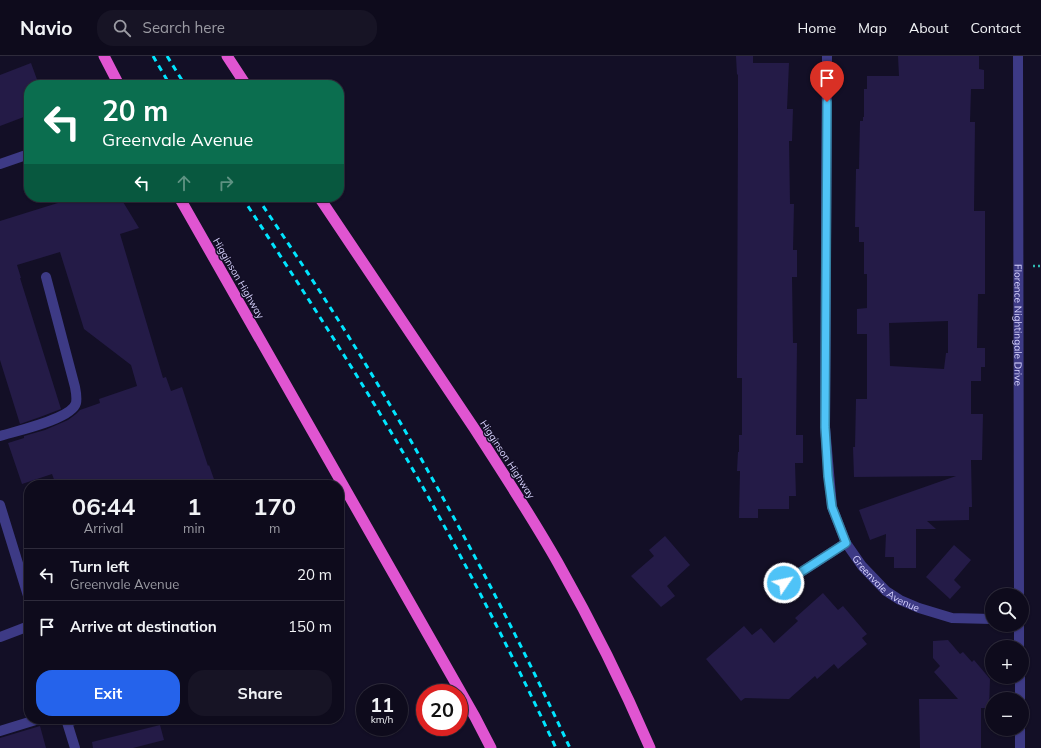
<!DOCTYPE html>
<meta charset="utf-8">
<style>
body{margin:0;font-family:Mulish,sans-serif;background:#171425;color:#f1f3f6;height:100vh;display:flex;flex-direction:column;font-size:15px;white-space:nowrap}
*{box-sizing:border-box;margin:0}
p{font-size:13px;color:#9b9ba3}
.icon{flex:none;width:22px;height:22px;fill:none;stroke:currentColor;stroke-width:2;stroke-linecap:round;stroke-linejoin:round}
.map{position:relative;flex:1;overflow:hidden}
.sheet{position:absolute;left:24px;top:424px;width:320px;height:244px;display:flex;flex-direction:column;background:#0e0b1c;border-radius:16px;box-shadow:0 1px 3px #0004,0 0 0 1px #2e2b3b}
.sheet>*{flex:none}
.hud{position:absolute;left:24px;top:24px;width:320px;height:122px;border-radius:16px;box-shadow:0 1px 3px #0004,0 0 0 1px #2e2b3b;background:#0b6e4f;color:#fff;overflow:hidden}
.fabs{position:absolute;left:985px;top:532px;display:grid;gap:8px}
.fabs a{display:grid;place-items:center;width:44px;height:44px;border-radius:50%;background:#0e0b1c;box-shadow:0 1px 3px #0004,0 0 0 1px #2e2b3b;font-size:20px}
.speed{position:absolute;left:356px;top:628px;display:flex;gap:8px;font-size:20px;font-weight:700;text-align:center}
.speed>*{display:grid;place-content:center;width:52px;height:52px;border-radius:50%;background:#0e0b1c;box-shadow:0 1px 3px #0004,0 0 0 1px #2e2b3b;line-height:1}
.speed small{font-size:10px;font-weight:400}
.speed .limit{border:6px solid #d22;background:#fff;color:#111}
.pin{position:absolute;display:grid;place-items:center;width:34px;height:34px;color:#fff;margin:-41px -17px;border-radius:50% 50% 50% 0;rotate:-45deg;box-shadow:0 0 4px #0007}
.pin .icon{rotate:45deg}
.me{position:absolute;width:44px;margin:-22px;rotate:56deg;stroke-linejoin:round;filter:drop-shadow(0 0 3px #0008)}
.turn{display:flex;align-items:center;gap:14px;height:84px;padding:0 12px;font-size:18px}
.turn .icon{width:52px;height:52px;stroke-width:2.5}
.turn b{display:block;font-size:28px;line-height:34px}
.lanes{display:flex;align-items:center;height:38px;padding:0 12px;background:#0003;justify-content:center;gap:20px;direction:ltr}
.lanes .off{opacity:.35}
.eta{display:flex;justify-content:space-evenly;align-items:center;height:68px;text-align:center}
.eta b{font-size:24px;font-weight:700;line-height:28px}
.primary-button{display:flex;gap:8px;margin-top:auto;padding:8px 12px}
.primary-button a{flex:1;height:46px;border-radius:16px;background:#2563eb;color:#fff;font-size:16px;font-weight:700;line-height:46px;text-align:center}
.primary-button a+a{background:#171425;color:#f1f3f6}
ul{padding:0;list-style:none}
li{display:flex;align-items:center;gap:12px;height:52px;padding:0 12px;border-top:1px solid #2e2b3b}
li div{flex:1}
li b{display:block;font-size:15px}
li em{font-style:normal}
header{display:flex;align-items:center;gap:24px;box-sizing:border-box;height:56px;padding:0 20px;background:#0e0b1c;border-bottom:1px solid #2e2b3b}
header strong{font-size:19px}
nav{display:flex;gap:22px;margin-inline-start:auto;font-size:14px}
.search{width:280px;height:36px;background:#171425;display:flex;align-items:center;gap:10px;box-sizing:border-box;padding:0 14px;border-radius:16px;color:#9b9ba3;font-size:15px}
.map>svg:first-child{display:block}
.building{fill:#241b47;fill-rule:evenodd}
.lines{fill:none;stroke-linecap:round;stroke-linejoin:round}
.path{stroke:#2fb8b0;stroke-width:2.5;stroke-dasharray:2 3;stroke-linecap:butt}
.service{stroke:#3d3a85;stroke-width:10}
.minor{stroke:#3d3a85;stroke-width:10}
.tertiary{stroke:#3d3a85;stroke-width:10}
.trunk{stroke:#e055d1;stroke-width:11}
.rail{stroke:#00e5ff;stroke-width:3;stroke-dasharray:6 5;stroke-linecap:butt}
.route-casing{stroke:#337fa1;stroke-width:10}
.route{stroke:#4fc3f7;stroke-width:7}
.labels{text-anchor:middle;stroke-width:3;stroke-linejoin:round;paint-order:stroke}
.street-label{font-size:10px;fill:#d9d4ff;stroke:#130f26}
</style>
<header>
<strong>Navio</strong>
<div class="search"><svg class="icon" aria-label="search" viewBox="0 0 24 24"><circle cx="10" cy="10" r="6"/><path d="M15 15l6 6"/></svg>Search here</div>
<nav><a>Home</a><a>Map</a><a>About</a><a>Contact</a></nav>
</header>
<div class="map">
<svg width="1041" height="692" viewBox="0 0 1041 692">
<rect width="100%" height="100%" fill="#130f26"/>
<path class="building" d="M736,0H753V7H789L787,53H793L792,85H789L790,148H794L793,194H797V221H792L793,287H797L796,379H803V407H795L796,440H789V453H758V462H739L740,415H737L738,396H739V379H742V322H737V301L738,71V18L737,19Z
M898,0H979V13L984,14V33H971L970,66H975L974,155H985V238H978L977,292H985V311H981V325H971V358H983L982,404H971L972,451H969V464L927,465L936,473H916V512H894V501H885L886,478L870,484L859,454L956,420L854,421L853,391H855L856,343H867V278H857V253L867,252V218H864V186H859V171H855L856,113H859L860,65H863V61H864V33H867V20H899ZM948,265V297H946L944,313L890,310L889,267Z
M31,7L39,29H29V59L0,70V19Z
M77,141H120L139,172L120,178L163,322L166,321L171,335L182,331L208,410L209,409L216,429H56L52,418L22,428L8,387L24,382V380L45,374L68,364L76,358L80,354L100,347L99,343L137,330L131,309L84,273L60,196L17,209L21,222H20L61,353L40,361L20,368L0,304V165Z
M665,480L690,509L667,530L675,540L661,551L631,520L654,500L649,494Z
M954,489L971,504L954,524L961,531L950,543L926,521Z
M823,537L838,554L843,550L867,578L862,582L867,588L838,613L834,608L817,623L815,620L789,643L745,642L741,645L706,603L744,570L752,579L761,572L774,587L798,565L795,562Z
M948,584L960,598L963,596L972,606L974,604L990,623L989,652H981V692H920L919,643H958L934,616L940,610L933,602V585Z
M160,669L164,684L133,692H93L92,686Z
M40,670L46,692H0V682Z"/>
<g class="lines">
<path class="path" d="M1033,210H1041"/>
<path class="service" d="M0,108L29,98
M0,380C16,375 72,363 76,347C77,342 76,336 75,331L46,221
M784,527L846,487
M0,581L29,570
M67,666L79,663
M0,675L39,663"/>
<g class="minor">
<path id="s1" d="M827,0L825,371L832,451L846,487L862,510L886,535L900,544L919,552L952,562L992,563"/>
<path d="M0,449L29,543"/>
<path d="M66,663L75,692"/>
</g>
<g class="tertiary">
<path id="s2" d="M1018,0L1019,539"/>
<path d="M1019,569V591"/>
<path d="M1020,621V643"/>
<path d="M1020,673V692"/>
</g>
<path class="trunk" d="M104,0L119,29
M227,0L246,29
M179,141L475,661L491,692
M319,141C371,218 423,295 474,372C503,417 532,461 558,507C592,567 623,629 650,692"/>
<path class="rail" d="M153,0L170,29
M167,0L185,29
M242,141C311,247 381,353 441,464C482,539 520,615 556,692
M257,141C292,193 327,245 360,299C437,425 507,557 570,692"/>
</g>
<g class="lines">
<g class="route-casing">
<path id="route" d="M784,527L846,487L832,451L828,420L825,371L827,46"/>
</g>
<use href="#route" class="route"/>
</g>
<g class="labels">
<g class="street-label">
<text transform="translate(239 222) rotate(60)" y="4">Higginson Highway</text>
<text dy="4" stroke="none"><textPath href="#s2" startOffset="269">Florence Nightingale Drive</textPath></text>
<text transform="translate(508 403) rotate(57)" y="4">Higginson Highway</text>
<text dy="4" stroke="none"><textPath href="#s1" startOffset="548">Greenvale Avenue</textPath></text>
</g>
</g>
</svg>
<div class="fabs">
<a><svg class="icon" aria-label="search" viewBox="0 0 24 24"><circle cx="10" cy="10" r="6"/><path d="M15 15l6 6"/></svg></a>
<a>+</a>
<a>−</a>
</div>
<div class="speed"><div>11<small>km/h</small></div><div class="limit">20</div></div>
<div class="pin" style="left:827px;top:46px;background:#d93025"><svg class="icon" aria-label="arrive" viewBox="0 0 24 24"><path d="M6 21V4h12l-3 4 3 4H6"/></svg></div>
<svg class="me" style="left:784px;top:527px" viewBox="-20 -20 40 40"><circle r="17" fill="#4fc3f7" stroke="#fff" stroke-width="3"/><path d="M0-11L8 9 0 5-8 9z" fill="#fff"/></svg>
<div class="hud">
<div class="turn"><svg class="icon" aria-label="left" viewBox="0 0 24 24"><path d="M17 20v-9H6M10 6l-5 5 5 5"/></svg><div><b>20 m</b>Greenvale Avenue</div></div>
<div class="lanes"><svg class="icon" aria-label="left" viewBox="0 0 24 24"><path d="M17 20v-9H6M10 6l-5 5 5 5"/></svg><svg class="icon off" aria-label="ahead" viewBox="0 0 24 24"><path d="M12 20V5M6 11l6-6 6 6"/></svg><svg class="icon off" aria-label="right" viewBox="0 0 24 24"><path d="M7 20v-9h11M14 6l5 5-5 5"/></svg></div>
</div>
<section class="sheet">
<div class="eta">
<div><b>06:44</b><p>Arrival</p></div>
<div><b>1</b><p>min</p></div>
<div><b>170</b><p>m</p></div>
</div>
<ul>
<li><svg class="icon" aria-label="left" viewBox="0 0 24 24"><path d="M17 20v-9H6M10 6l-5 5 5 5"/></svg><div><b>Turn left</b><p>Greenvale Avenue</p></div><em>20 m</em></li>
<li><svg class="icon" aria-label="arrive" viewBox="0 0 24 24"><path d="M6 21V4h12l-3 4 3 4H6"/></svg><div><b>Arrive at destination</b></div><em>150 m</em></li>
</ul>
<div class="primary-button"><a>Exit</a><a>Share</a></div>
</section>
</div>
